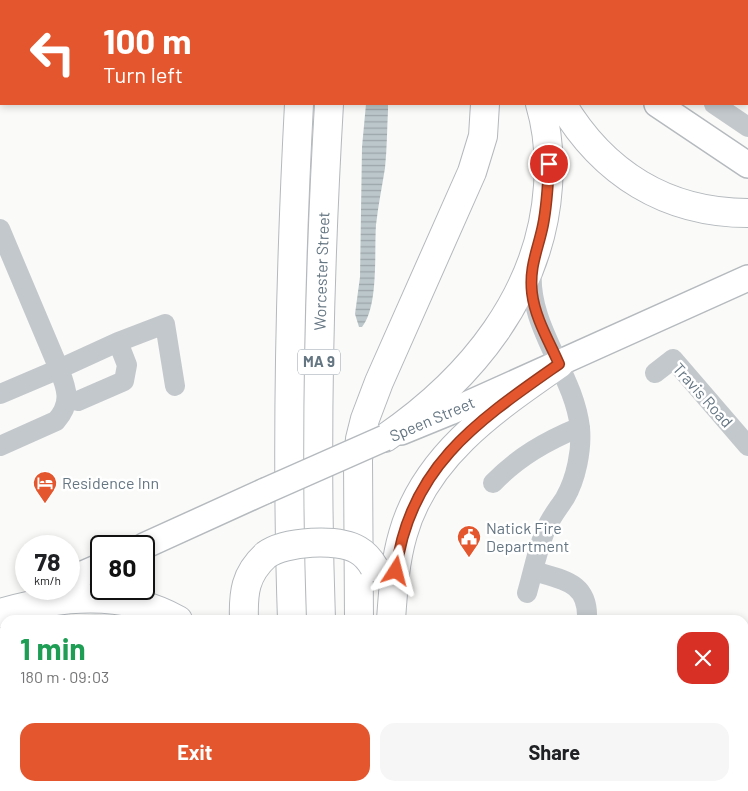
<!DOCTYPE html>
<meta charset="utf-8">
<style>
body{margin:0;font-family:Barlow,sans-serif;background:#f6f6f6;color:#202124;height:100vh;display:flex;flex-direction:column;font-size:19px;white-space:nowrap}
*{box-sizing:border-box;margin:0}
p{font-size:16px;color:#757577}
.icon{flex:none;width:28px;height:28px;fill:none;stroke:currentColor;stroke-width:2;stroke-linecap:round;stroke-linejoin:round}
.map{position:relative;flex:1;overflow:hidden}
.sheet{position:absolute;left:0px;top:615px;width:749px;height:176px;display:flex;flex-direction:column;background:#fff;border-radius:15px 15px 0 0;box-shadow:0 2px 8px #0003}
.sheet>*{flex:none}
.top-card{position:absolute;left:0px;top:0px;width:749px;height:105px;box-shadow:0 2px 8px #0003;background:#e4572e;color:#fff;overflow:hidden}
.speed{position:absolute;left:15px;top:535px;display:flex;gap:10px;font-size:25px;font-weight:700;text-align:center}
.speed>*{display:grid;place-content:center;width:65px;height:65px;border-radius:50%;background:#fff;box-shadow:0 2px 8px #0003;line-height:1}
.speed small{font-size:12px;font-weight:400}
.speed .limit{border:2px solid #111;border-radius:8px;background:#fff;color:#111}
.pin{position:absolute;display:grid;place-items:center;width:42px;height:42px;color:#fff;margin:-21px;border:2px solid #fff;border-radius:50%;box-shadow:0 1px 5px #0007}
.me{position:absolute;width:55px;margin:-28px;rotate:9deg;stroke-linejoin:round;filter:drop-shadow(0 0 4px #0008)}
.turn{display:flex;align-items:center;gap:18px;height:105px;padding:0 20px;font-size:22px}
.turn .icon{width:65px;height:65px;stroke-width:2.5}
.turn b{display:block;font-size:35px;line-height:42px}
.round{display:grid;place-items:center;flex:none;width:52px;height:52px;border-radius:15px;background:#f6f6f6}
.summary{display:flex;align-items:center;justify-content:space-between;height:85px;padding:0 20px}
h1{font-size:30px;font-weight:700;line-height:38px;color:#1e9e55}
.button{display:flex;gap:10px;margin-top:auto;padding:10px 20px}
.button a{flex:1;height:58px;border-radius:15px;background:#e4572e;color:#fff;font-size:20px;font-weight:700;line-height:58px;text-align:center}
.button a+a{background:#f6f6f6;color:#202124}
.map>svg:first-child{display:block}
.built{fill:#e8e9e9}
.water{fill:url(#water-rules)}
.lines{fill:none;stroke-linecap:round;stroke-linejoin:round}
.major-casing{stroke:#b5babe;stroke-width:28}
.highway-casing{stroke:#b4b9bd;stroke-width:30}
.minor{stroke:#c3c8cc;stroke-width:20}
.major{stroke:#fff;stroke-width:25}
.highway{stroke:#fff;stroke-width:28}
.major-bridge-casing{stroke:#b5babe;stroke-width:28;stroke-linecap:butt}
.highway-bridge-casing{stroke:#b4b9bd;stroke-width:30;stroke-linecap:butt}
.major-bridge{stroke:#fff;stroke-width:25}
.highway-bridge{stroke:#fff;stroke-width:28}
.route-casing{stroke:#94391e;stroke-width:12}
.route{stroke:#e4572e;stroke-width:9}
.labels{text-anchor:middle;stroke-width:5;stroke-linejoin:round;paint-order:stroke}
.shield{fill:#fff;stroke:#939fa8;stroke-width:1}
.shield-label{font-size:15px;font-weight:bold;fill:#657683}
.street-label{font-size:16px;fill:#657683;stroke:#fff}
.poi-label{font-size:16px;fill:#657683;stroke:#fff;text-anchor:start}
</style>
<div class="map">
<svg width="748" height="791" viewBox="0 0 748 791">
<defs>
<pattern id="water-rules" width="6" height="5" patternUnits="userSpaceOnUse" patternTransform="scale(1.25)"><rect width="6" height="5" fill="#bbc7cb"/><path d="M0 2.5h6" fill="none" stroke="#9ca6aa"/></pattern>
</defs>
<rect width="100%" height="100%" fill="#fafaf8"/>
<path class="built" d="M95,614L127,615L144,620H63L80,615Z
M5,647V786H234V791H0V650Z
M522,786H730L737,791H523Z"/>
<path class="water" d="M366,104H388V110C387,129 387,149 385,168C382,187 378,206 376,225C374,252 379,306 362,327H359L355,314L360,277L362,147Z"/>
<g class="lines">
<g class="major-casing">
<path id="major" d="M33,1L36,0
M0,15H1
M657,104L748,165
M401,432L450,412L748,278
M144,546L265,491
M69,580L101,566"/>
</g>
<g class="highway-casing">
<g id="highway">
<path d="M441,0L443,1"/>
<path d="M498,0L499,1"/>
<path d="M306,1V0"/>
<path d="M335,1V0"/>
<path d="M562,104C603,173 666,213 748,213"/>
<path d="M385,438C471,379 541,294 548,186C550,158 548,131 540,104"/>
<path d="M0,613C59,596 123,589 178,620"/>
<path d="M244,620C243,593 245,574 266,555"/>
<path d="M292,620C286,448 290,276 299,104"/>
<path id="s1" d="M321,620C315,448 319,275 329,104"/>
<path d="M359,620L358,460L360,439L365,419L379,382L472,172L483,136L485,104"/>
<path d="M391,620C393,591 395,561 403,534C425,455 496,408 559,364"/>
<path d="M251,786V791"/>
<path d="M299,786V791"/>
<path d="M328,786V791"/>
<path d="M366,786L367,791"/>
<path d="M395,786V791"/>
</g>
</g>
<path class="minor" d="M566,0L567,1
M714,104L748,127
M0,229L59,369L118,342L165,324L175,386
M655,373L673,359L748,446
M0,394L59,369C67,389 72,403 56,421L0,446
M67,399L78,401L124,381L127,365L118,342
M493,483C518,457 546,441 580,427
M533,571C563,580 589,582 587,620
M527,593C533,572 537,551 545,531C550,518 558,509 565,498C576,479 582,450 580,428C574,373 527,327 532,269
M545,786V791
M670,786L678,791
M440,791L445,786"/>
<use href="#major" class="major"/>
<use href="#highway" class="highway"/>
<g class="major-bridge-casing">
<path id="major-bridge" d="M265,491L385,438"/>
</g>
<g class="highway-bridge-casing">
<path id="highway-bridge" d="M266,555C285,541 338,538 358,550C365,554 370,560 374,567"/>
</g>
<use href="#major-bridge" class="major-bridge"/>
<use href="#highway-bridge" class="highway-bridge"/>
</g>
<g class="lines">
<g class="route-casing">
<path id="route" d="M396,571C409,466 479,420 559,364C549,341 535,318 532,293C529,266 538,250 543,225C547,205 548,185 549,164"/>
</g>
<use href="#route" class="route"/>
</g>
<defs>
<g id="hotel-pin" transform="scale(1.25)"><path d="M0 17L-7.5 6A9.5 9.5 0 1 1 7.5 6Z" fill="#e4572e" stroke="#fff"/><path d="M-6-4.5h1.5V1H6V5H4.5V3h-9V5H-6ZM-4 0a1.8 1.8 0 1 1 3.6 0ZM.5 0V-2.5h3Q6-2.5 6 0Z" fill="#fff"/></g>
<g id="civic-pin" transform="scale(1.25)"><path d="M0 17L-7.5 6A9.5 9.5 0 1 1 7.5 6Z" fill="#e4572e" stroke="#fff"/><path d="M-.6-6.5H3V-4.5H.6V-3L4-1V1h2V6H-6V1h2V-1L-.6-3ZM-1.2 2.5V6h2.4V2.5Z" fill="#fff"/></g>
</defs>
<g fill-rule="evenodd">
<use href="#hotel-pin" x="45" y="483"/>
<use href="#civic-pin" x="469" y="537"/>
</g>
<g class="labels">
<rect class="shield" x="298" y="349.5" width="42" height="25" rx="4"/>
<g class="shield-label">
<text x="319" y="367">MA 9</text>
</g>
<g class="street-label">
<text dy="6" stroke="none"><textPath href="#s1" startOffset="349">Worcester Street</textPath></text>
<text transform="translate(703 395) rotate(48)" y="6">Travis Road</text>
<text transform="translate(432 419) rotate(-23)" y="6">Speen Street</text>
</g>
<g class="poi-label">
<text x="62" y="489">Residence Inn</text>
<text x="486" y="534">Natick Fire<tspan x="486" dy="18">Department</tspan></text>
</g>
</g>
</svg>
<div class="speed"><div>78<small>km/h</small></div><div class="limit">80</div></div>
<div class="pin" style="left:549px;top:164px;background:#d93025"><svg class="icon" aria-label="arrive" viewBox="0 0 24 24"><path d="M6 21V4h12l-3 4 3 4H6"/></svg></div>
<svg class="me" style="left:396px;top:571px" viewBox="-20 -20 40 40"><path d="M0-17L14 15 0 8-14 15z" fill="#e4572e" stroke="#fff" stroke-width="4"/></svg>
<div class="top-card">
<div class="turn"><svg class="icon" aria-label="left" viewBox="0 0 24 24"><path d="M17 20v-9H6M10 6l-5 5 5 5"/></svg><div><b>100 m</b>Turn left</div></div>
</div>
<section class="sheet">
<div class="summary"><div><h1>1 min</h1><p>180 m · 09:03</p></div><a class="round" style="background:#d93025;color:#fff"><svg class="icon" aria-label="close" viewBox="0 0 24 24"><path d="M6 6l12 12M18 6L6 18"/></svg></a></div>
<div class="button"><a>Exit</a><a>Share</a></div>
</section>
</div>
